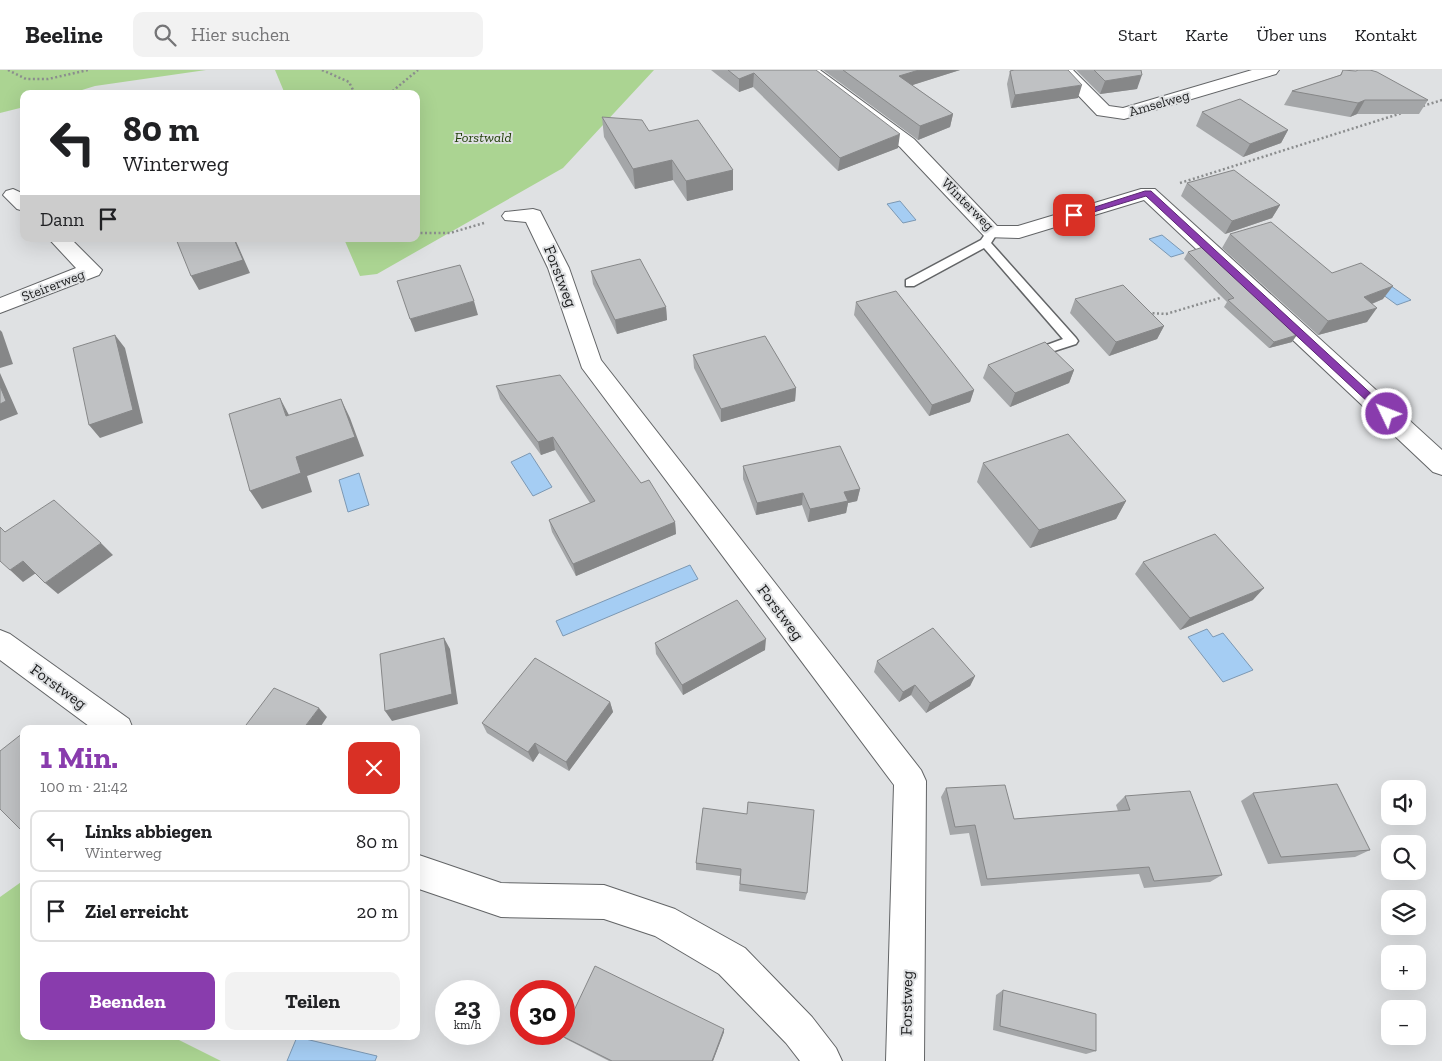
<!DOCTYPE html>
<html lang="de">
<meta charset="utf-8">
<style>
body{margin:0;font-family:"Zilla Slab",serif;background:#f2f2f2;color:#202124;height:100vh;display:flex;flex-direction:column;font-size:19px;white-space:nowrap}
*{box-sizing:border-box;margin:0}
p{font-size:16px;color:#757577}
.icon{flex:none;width:28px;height:28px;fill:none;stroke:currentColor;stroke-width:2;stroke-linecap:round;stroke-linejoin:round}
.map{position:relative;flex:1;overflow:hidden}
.sheet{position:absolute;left:20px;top:655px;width:400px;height:315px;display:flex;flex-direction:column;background:#fff;border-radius:10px;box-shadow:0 5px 20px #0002}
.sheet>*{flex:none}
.guide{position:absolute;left:20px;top:20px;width:400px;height:152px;border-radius:10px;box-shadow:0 5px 20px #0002;background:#fff;color:#202124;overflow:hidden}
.buttons{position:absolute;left:1381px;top:710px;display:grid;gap:10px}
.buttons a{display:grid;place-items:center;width:45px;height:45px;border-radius:10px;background:#fff;box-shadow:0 5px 20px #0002;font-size:25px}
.speed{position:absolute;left:435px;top:910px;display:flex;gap:10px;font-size:25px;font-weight:700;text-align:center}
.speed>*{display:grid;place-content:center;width:65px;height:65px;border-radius:50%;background:#fff;box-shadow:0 5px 20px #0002;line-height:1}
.speed small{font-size:12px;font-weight:400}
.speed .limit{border:8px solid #d22;background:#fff;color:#111}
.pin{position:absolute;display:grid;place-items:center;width:42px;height:42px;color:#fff;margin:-21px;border-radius:10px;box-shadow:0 2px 8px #0006}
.me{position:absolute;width:55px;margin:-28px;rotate:313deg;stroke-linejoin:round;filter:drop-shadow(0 0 4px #0008)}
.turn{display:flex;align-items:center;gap:18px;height:105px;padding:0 20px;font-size:22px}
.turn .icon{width:65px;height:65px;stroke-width:2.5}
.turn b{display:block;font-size:35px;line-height:42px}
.then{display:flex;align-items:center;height:48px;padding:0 20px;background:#0003;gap:10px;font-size:19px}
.round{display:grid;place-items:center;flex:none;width:52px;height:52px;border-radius:10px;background:#f2f2f2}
.headline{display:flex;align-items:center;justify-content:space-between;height:85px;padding:0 20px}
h1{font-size:30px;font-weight:700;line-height:38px;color:#893cad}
.cta{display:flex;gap:10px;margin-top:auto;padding:10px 20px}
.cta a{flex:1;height:58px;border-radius:10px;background:#893cad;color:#fff;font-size:20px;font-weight:700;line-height:58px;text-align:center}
.cta a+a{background:#f2f2f2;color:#202124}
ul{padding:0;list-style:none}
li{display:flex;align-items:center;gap:15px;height:62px;margin:0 10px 8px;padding:0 10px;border:2px solid #e0e0e0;border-radius:10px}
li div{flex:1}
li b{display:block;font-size:19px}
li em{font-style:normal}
header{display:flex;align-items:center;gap:30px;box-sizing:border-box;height:70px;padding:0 25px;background:#fff;border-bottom:1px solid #e0e0e0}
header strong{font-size:24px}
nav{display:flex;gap:28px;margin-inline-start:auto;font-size:18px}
.search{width:350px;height:45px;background:#f2f2f2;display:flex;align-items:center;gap:12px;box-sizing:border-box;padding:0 18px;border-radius:10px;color:#757577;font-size:19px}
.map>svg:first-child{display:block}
.green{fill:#abd492}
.water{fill:#a5cdf3;stroke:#7c98b3}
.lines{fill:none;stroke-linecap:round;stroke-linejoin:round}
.service-casing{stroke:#636567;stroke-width:3}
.minor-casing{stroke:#636567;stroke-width:2}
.path{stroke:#8b8d8e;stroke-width:2.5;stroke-dasharray:2 2.5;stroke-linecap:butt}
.service{fill:#fff;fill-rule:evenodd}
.minor{fill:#fff;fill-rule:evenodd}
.wall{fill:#a4a6a8}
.shaded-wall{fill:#868788}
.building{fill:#bfc1c3;stroke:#868788}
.route{fill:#893cad;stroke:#592770}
.labels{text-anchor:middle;stroke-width:4;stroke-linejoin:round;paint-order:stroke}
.far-street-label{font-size:14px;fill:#1c1d1e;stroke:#dfe1e3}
.far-park-label{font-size:14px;font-style:italic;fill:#213e08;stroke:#dfe1e3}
.street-label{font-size:16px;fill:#1c1d1e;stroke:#dfe1e3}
</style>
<header>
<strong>Beeline</strong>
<div class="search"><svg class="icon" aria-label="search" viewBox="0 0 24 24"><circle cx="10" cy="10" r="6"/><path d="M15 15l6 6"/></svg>Hier suchen</div>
<nav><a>Start</a><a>Karte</a><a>Über uns</a><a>Kontakt</a></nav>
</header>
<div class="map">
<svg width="1442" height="991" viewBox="0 0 1442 991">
<rect width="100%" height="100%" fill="#dfe1e3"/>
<path class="green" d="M0,0H206L95,16L69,24H24V37L0,43Z
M275,0H654L563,98L377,204L360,206L344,169H416V24H285Z
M24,810V966H171L221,991H0V827Z"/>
<path class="water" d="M900,131L916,150L903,153L887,134Z
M1162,165L1184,183L1171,187L1149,169Z
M1381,209L1411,230L1397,235L1368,214Z
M530,383L552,417L533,426L511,392Z
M359,403L369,435L348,442L339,410Z
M690,495L698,509L563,566L556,551Z
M1207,559L1213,567L1223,563L1253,600L1223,612L1188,567Z
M297,967L377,986L375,991H287Z"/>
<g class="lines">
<g class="service-casing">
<path id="service" d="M992,158L998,162L991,173L1076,268L1078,271L1076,274L1048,283L1044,282L1042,279L1044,276L1063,269L984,178L914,216H906V210L981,170L988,160Z"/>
</g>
<g class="minor-casing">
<path id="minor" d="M800,0H820L914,69L997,156H1018L1141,119H1155L1442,380V405L1433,402L1144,130L1019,168L985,167L900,77Z
M1054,0H1073L1109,36L1123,38L1252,0H1279L1276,4L1124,49L1097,45Z
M13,119L24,124V141L17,139L3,125L6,121Z
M533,139L540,141L569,198L601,290L921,700L926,711L924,991H886L894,715L582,298L548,198L526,152L505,150L502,146L505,142Z
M49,169H71L102,200L99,205L0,243V228L76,198Z
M0,560L10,564L129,649L133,659H93L0,590Z
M416,784L501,813L604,815L675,839L745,878L812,947L836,978L842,991H800L786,973L719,904L655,866L604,849L501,847L416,818Z"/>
</g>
<path class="path" d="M8,0L26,9H48L88,0
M322,0L349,12L355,24
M389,24L418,0
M1423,36L1442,30
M1180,113L1402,43
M416,163H450L484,153
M1148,243L1166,244L1220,228"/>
<use href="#service" class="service"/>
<use href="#minor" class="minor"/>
</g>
<path class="wall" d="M711,0H816L898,78L838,101L753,17L739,22Z
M823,0H960L912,15L953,44L950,57L918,70Z
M1012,0H1068L1078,28L1011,38L1007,14L1010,1Z
M1076,0H1141L1137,19L1100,24Z
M1343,0L1428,30L1419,44H1357L1350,47L1284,35L1292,21L1340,5Z
M1202,42L1288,60L1281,73L1243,87L1196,56Z
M602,47L649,61L733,100V120L687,131L673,110L635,119L604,67Z
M1187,113L1280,135L1272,148L1225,164L1181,126Z
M1230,164L1332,203L1383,229L1372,234L1367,252L1318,265L1222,178Z
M1188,182L1292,272L1269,278L1224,237L1227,232L1184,189Z
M591,201L666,237L667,250L617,264L593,214Z
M1075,229L1164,256L1157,269L1109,286L1070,243Z
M856,232L974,320L970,332L929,346L854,245Z
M693,285L796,318L795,331L721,352L694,298Z
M988,295L1074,300L1069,313L1010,337L983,308Z
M496,316L641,413L675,452L676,464L576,506L552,462L549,450L590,433L555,380L541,385L500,329Z
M983,393L1126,431L1116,449L1030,478L977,412Z
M743,396L860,419L857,431L848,433L846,443L808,452L802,435L756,445L743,409Z
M1143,492L1253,530L1180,560L1135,504Z
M655,573L765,580L683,625L656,584Z
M877,591L975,606L970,616L926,643L911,625L899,632L874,602Z
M610,632L613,642L569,701L539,683L533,692L487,663L482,653Z
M946,718L1014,749L1118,741L1116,735L1125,726L1222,805L1210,812L1144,818L1139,804L981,816L969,763L950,765L941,727Z
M1253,723L1370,780L1355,787L1268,794L1241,731Z
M703,738L807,823L805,830L739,821L740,806L696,800V793Z
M1003,920L1096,981L1086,984L993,960L996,925Z
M724,959V962L713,991H609L566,969L562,966Z"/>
<path class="shaded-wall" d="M919,0H960L897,20L899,6Z
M754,3L753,17L739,22V9Z
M1142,5L1137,19L1100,24L1105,11Z
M1082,15L1078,28L1011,38L1015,25Z
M1365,30L1357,44L1350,47L1358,33Z
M953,44L950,57L918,70L920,56Z
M1288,60L1281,73L1243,87L1250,74Z
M900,64L898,78L838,101L840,88Z
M672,90L673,110L635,119L633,99Z
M733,100V120L687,131L686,111Z
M1280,135L1272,148L1225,164L1232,151Z
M234,169H235L250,203L199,220L191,206Z
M1393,216L1383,229L1354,241L1364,227Z
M474,231L478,245L415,262L410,249Z
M666,237L667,250L617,264L615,250Z
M1377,238L1367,252L1318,265L1328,251Z
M1164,256L1157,269L1109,286L1116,272Z
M0,260L2,262L13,294L0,298Z
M115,265L125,278L143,353L100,368L89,355Z
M1297,265L1292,272L1269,278L1274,272Z
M1074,300L1069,313L1010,337L1015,323Z
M0,303L18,344L0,351Z
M796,318L795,331L721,352V339Z
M974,320L970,332L929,346L932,335Z
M280,328L290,347L286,346Z
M341,329L350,348L364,386L307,406L312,422L262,439L250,421L296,387Z
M553,367L555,380L541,385L538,372Z
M860,419L857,431L848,433L846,443L808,452L810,439L844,422Z
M803,423L802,435L756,445L757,433Z
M1126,431L1116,449L1030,478L1039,460Z
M675,452L676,464L576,506L573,494Z
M101,473L113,485L58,524L45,513Z
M23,491L36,503L23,512L10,500Z
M1264,518L1253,530L1180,560L1190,548Z
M444,568L450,579L458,634L392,651L385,641Z
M766,569L765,580L683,625L682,615Z
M975,606L970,616L926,643L930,633Z
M915,615L911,625L899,632L903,622Z
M610,632L613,642L569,701L566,692Z
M319,638L327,647L319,659H303Z
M535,673L539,683L533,692L528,682Z
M416,868L418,869L416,876Z
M724,959V962L713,991H712Z"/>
<path class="building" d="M728,0H816L900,64L840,88L754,3L739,9Z
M843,0H919L899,6L953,44L920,56Z
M1014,0H1068L1082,15L1015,25L1010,1Z
M1094,0H1141L1142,5L1105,11Z
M1343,0L1356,1L1358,0H1370L1377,2L1428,30H1365L1358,33L1292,21L1341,5Z
M1240,29L1288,60L1250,74L1202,42Z
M602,47L642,50L649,61L698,50L733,100L686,111L672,90L633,99Z
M1234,100L1280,135L1232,151L1187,113Z
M1271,152L1332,203L1361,193L1393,216L1364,227L1377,238L1328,251L1230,164Z
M176,169H234L243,190L191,206Z
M1203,177L1297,265L1274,272L1228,230L1234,228L1188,182Z
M640,189L666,237L615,250L591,201Z
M460,195L474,231L410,249L397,211Z
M1123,215L1164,256L1116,272L1075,229Z
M896,221L974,320L932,335L856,232Z
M115,265L133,340L89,355L73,278Z
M765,266L796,318L721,339L693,285Z
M1045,272L1074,300L1015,323L988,295Z
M560,305L641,413L649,410L675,452L573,494L549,450L595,431L553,367L538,372L496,316Z
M0,316L6,331L0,334Z
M280,328L286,346L341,329L355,367L296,387L301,403L250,421L229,344Z
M1068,364L1126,431L1039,460L983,393Z
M840,376L860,419L844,422L848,431L810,439L803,423L757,433L743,396Z
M54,430L101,473L45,513L23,491L10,500L0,491V457L5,462Z
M1215,464L1264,518L1190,548L1143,492Z
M737,530L766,569L682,615L655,573Z
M933,558L975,606L930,633L915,615L903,622L877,591Z
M444,568L452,624L385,641L380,584Z
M535,588L610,632L566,692L535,673L528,682L482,653Z
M274,618L319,638L303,659H243Z
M23,663H24V763L0,739V681Z
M1337,714L1370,780L1281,787L1253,723Z
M1005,715L1014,749L1130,740L1125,726L1190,721L1222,805L1154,811L1149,797L987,809L975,755L955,757L946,718Z
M748,732L814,740L807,823L740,814L741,799L696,793L703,738L747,744Z
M595,896L724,959L712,991H612L562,966Z
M1003,920L1096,944V981L1000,956Z"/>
<path class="route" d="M1145,121H1151L1391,342V347H1384L1146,126L1074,148L1070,145Z"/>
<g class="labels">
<g class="far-street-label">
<text transform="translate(1159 33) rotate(-16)" y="5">Amselweg</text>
<text transform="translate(968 134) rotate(45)" y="5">Winterweg</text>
<text transform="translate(53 215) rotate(-21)" y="5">Steirerweg</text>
</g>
<g class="far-park-label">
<text x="483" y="72">Forstwald</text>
</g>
<g class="street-label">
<text transform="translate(561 206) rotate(69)" y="6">Forstweg</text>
<text transform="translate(781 542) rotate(53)" y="6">Forstweg</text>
<text transform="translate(59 616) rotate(36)" y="6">Forstweg</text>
<text transform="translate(906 933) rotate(-89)" y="6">Forstweg</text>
</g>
</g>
</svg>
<div class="buttons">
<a><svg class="icon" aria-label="sound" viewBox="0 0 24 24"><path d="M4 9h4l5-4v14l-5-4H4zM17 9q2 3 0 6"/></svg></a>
<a><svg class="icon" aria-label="search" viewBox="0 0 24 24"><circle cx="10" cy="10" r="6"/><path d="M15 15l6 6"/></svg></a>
<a><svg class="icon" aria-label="layers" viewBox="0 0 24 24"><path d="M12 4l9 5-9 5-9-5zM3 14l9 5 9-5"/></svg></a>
<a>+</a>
<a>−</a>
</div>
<div class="speed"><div>23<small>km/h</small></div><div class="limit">30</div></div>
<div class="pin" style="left:1074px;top:145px;background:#d93025"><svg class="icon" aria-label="arrive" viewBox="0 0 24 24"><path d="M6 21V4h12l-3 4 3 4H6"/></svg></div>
<svg class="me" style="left:1387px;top:344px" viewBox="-20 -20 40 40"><circle r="17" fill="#893cad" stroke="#fff" stroke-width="3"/><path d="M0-11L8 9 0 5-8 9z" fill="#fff"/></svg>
<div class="guide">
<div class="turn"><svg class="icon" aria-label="left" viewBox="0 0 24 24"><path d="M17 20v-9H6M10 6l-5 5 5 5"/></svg><div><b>80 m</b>Winterweg</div></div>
<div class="then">Dann<svg class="icon" aria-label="arrive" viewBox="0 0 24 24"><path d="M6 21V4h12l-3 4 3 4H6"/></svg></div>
</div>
<section class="sheet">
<div class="headline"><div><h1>1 Min.</h1><p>100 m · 21:42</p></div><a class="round" style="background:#d93025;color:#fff"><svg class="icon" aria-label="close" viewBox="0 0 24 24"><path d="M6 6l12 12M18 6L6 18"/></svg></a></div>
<ul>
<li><svg class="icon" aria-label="left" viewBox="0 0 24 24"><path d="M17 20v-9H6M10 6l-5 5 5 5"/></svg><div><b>Links abbiegen</b><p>Winterweg</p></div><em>80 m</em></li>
<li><svg class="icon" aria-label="arrive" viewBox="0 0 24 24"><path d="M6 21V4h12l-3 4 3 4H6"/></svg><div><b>Ziel erreicht</b></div><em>20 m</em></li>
</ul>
<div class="cta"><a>Beenden</a><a>Teilen</a></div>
</section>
</div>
